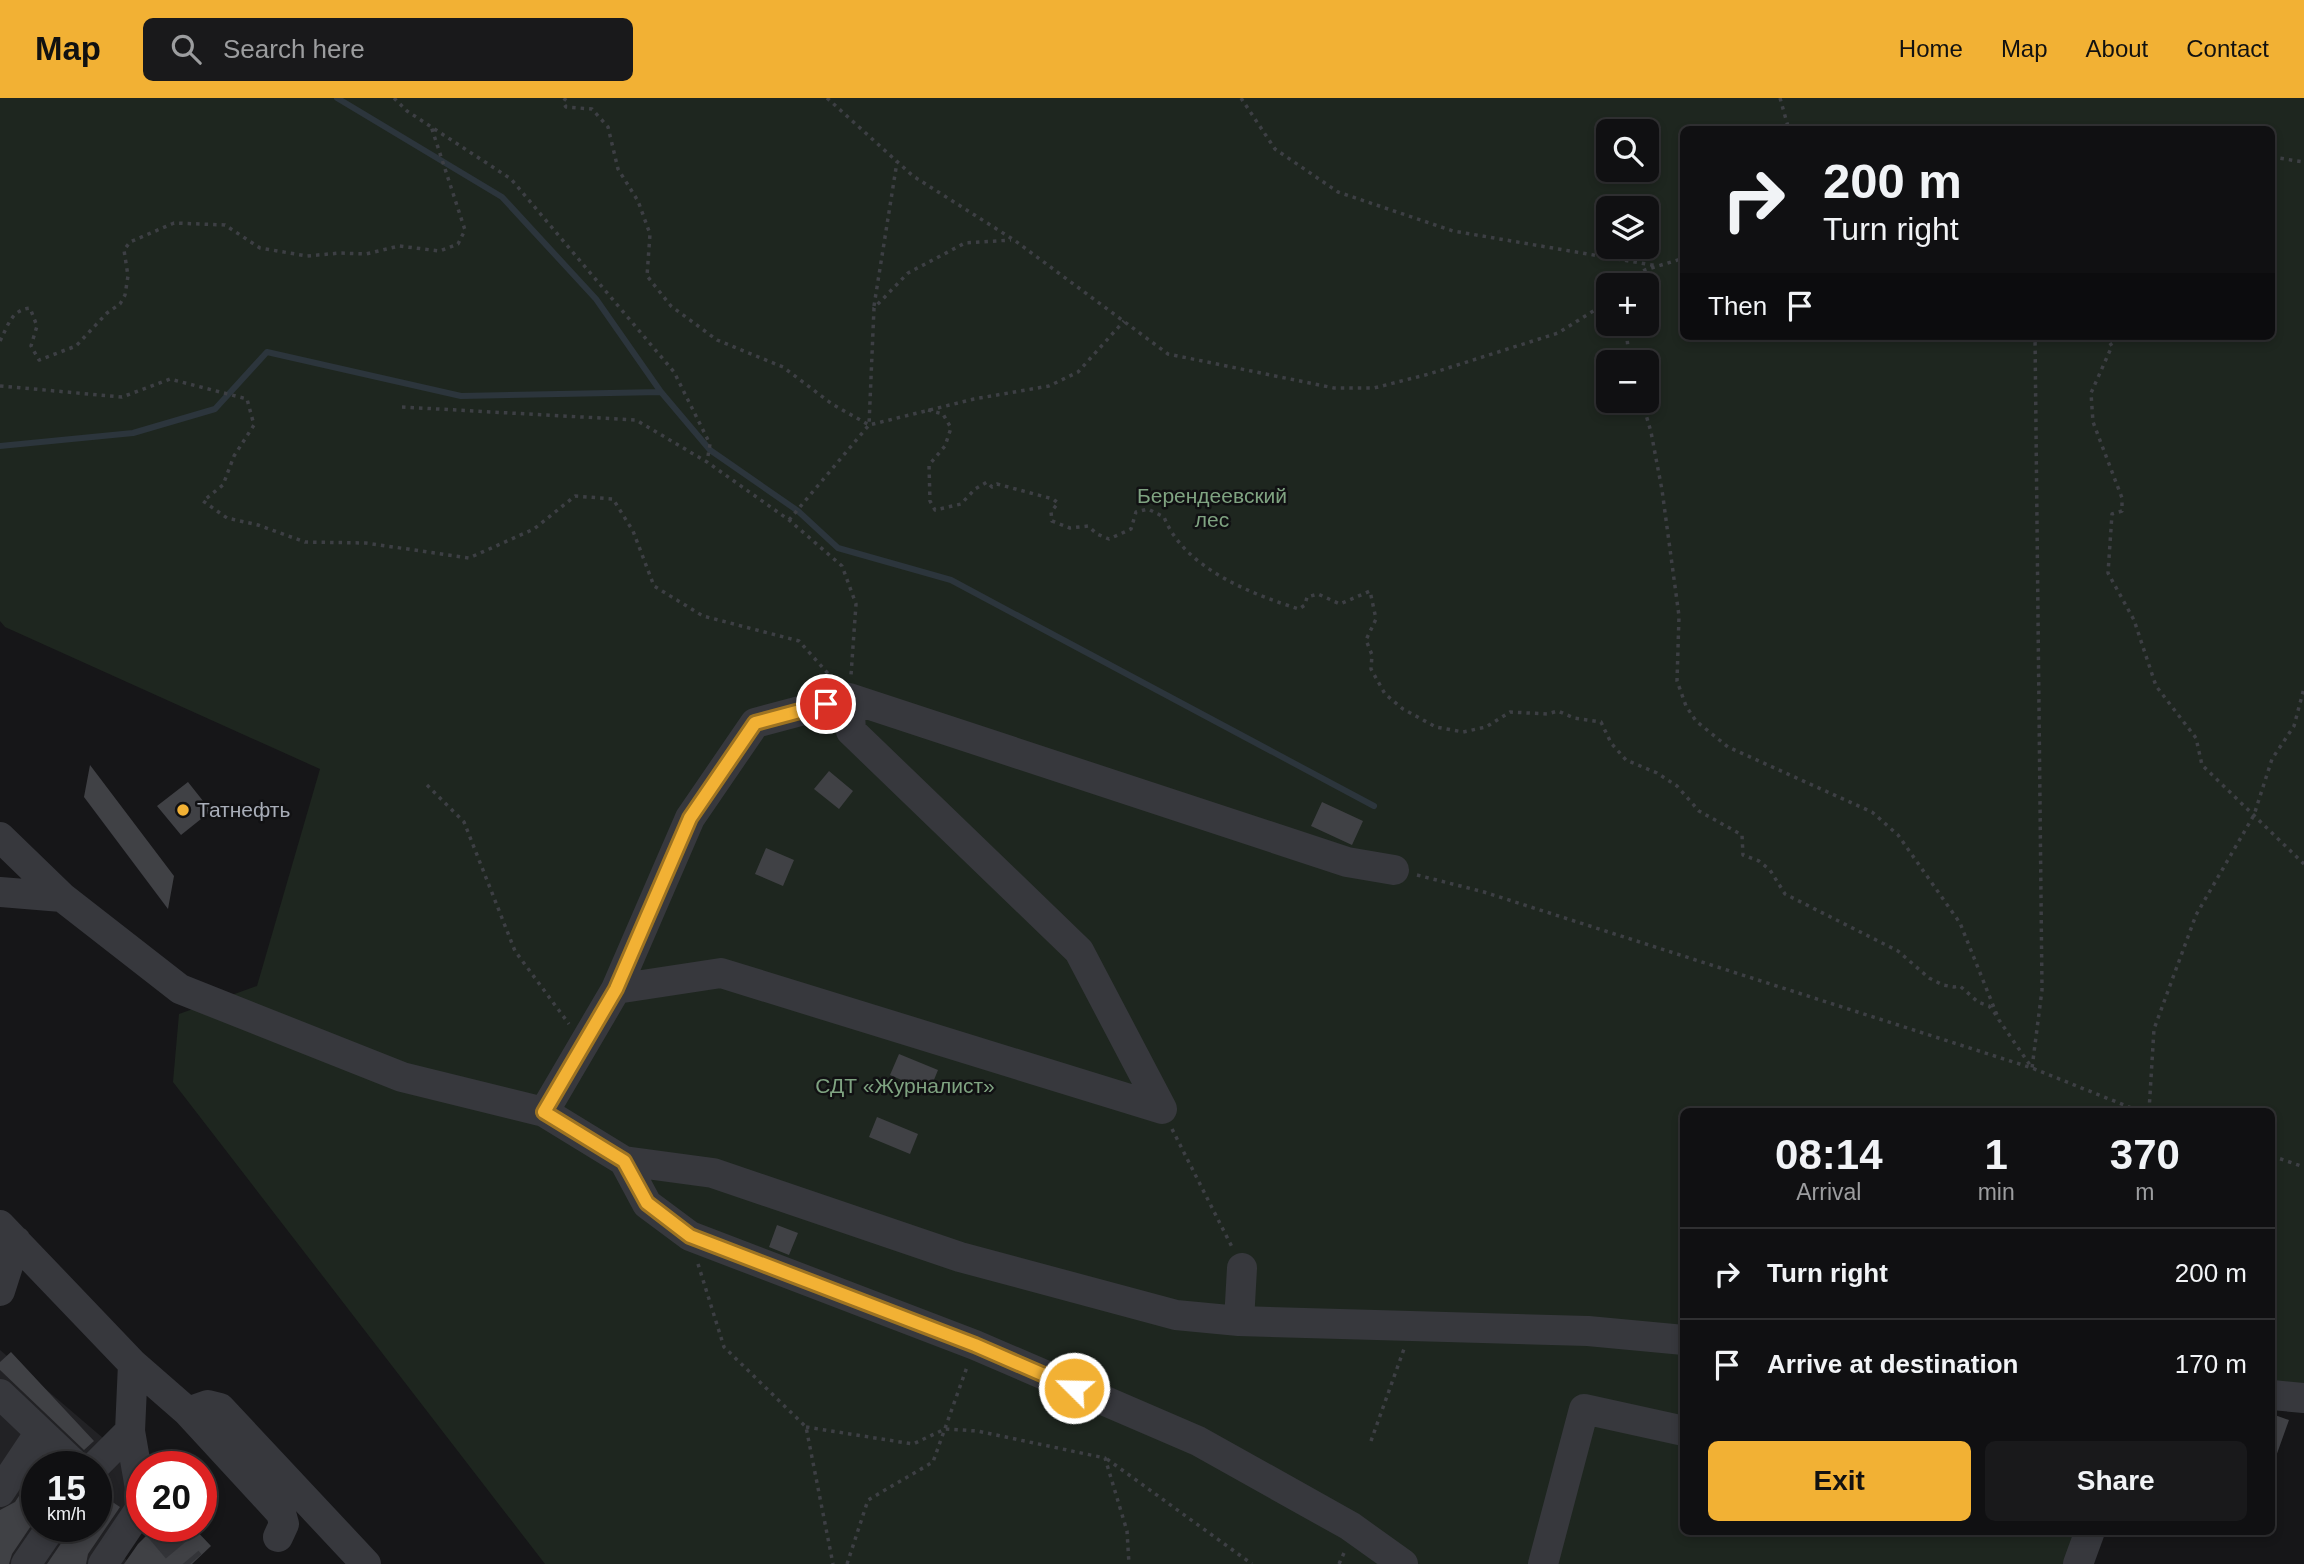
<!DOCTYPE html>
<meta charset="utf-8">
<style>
body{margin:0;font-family:Arial,sans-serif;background:#19191b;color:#f1f3f6;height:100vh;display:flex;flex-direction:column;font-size:26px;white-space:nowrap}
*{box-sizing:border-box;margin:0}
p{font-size:23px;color:#9c9d9f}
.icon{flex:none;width:38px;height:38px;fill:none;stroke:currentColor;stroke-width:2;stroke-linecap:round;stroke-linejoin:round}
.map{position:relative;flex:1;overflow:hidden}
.drawer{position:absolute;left:1680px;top:1010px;width:595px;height:427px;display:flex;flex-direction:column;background:#101012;border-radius:10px;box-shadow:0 4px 10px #0003,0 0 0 2px #303032}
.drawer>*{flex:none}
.guide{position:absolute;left:1680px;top:28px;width:595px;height:214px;border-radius:10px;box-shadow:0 4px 10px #0003,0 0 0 2px #303032;background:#101012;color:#f1f3f6;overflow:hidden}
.controls{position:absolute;left:1596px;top:21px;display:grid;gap:14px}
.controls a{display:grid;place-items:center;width:63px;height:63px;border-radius:10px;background:#101012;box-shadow:0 4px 10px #0003,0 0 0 2px #303032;font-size:35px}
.speed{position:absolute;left:21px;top:1353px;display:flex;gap:14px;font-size:35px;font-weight:700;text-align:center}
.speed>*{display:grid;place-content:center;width:91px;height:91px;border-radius:50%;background:#101012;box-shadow:0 4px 10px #0003,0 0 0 2px #303032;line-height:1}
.speed small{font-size:18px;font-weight:400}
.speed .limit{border:10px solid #d22;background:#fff;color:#111}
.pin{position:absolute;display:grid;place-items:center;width:60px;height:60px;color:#fff;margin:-30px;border:4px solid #fff;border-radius:50%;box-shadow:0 2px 7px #0007}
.me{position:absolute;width:77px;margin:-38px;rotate:293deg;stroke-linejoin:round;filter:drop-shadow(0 0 5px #0008)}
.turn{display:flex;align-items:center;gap:24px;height:147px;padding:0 28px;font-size:32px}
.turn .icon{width:91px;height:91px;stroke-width:2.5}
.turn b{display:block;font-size:49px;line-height:60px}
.then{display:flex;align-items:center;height:66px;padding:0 28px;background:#0003;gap:14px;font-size:26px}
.eta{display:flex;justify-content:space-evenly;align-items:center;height:119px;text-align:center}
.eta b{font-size:42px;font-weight:700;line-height:49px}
.button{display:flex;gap:14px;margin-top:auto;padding:14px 28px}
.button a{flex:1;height:80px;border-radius:10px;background:#f2b134;color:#111;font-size:28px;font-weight:700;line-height:80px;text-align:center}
.button a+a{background:#19191b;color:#f1f3f6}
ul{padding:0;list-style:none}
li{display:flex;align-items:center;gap:21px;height:91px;padding:0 28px;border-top:2px solid #303032}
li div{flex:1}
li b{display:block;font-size:26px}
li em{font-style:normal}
header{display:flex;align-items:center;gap:42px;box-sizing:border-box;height:98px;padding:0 35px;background:#f2b134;color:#111}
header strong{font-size:33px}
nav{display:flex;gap:38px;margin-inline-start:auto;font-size:24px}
.search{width:490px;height:63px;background:#19191b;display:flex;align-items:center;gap:18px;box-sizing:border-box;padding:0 24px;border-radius:10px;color:#9c9d9f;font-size:26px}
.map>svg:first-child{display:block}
.built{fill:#222225;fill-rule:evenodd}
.green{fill:#1e261f;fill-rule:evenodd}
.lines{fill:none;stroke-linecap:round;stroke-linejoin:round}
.stream{stroke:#2c353c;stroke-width:6}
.building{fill:#404145}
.minor-tunnel{stroke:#333438;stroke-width:30;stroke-dasharray:30 15;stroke-linecap:butt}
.path{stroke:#3d3f44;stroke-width:3.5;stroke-dasharray:3.5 5;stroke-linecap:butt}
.minor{stroke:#37383d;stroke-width:30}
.route-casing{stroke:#9d7322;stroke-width:18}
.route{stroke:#f2b134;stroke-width:12}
.poi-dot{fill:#f2b134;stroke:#111113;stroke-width:2.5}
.labels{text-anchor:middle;stroke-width:5;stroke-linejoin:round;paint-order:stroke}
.park-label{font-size:21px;fill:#7fa381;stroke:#111113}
.poi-label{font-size:21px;fill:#a8adb8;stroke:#111113;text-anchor:start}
</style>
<header>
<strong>Map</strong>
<div class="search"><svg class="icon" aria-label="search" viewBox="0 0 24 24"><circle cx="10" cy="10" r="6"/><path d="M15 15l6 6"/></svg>Search here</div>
<nav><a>Home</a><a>Map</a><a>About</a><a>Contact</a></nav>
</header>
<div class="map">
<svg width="2304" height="1466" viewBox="0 0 2304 1466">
<rect width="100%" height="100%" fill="#161618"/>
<path class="built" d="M0,1252L131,1364L124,1459L130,1466H0ZM37,1368H96V1428H37Z"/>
<path class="green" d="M0,0H2304V1300L2272,1297V1013H1684V1433H2090L2078,1466H545L173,984L179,916L257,888L320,671L5,529L0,523ZM1684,32H2272V238H1684ZM1608,33H1647V72H1608ZM1608,110H1647V149H1608ZM1608,187H1647V226H1608ZM1608,264H1647V303H1608Z"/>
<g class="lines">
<path class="stream" d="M337,0L502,99L596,201L661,294L710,352L798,413L838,450L951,482L1374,708
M0,348L133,335L215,311L267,254L461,298L661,294"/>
</g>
<path class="building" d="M90,667L174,778L168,811L84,699Z
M829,673L853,693L839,711L814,691Z
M188,684L211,713L181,737L157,708Z
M1322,704L1363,723L1352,747L1311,728Z
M766,750L794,762L783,788L755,776Z
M899,956L938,972L929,994L890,977Z
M877,1019L918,1036L910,1056L869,1039Z
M777,1127L798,1135L789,1157L769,1149Z
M11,1254L94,1343L84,1352L0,1272V1264Z
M2272,1316L2289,1322L2274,1364L2272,1363Z
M37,1370V1419L12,1456L9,1466H0V1412L15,1404Z
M96,1393L120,1409L88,1456L86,1466H47L66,1438L69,1428H96Z
M156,1428H192L211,1448L192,1466H124L138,1446Z"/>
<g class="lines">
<path class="minor-tunnel" d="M158,1428L190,1466"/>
<path class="path" d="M394,0L407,13L511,81L674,274L710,346L707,364
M566,0L563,4L566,9L592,11L608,29L618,71L638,103L650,136L647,178L671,208L717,242L783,269L832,306L869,327L974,301L1049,288L1078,274L1124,223
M827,0L913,78L1014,142L1168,256L1334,290H1374L1429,276L1558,235L1595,212L1608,200
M1241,0L1275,51L1338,94L1453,133L1658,168
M1780,0L1789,32
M2272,59L2304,64
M1622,187L1645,172L1684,160
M874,208L897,64
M1625,226L1630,264
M2105,238L2112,248L2091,295L2093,324L2122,400V413L2112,416L2108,475L2134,522L2156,588L2196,640L2202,667L2304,766
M0,243C8,228 11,212 30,210L37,228L31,248L39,262L76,248L107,215L120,206L125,197L128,178L124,152L130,144L174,125L225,127L260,150L307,158L340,155L366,156L399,148L440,153L458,146L465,132L431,28
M0,288L122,299L170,281L247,301L254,327L234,358L223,387L203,403L227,420L258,427L305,444L366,445L469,460L534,431L575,398L613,401L633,433L654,488L703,518L799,543L832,580
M1642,303L1651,334L1662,392L1679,518L1677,583L1686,608L1696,623L1728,649L1872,714L1898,737L1960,825L1999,922L2032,970L2042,892L2035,238
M402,309L636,322L707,364L789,422L842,468L856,506L851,577
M928,312L943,316L951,330L945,348L929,367L930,403L935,412L961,406L975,391L987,384L992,389L997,386L1053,401L1058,405L1051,414L1052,423L1070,430L1088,428L1097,436L1109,441L1131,431L1136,414L1148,411L1164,419C1184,470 1251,496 1299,511L1305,507L1307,499L1318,496L1340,506L1370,493L1376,521L1366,542L1372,557L1371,571L1385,596L1403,611L1436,629L1463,634L1486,629L1510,614L1547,616L1558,613L1574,620L1601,624L1611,645L1626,662L1657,675L1677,688L1699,713L1742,737L1743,757L1759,763L1770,772L1785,796L1898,853L1929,880L1943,887L1954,889L1960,888L1978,904L1989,908L1997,918
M789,422L869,327L874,210L908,175L965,145L1011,142
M427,687L464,724L515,853L569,926
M1417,777L1484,794L2032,970L2139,1013
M2149,1013L2154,931L2196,817L2254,717L2272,661L2294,628L2304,590
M1172,1031L1232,1149
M2272,1058L2304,1069
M698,1166L724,1249L806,1329L833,1466
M806,1329L913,1346L945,1331L977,1333L1105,1360L1127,1433L1129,1466
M1371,1343L1404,1251
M1107,1361L1252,1466
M847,1466L868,1402L933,1364L967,1269
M1339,1466L1344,1455"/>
<path class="minor" d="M849,600L1347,764L1394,772
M0,739L62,799L0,794
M62,799L180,891L402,979L544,1014L624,1063L713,1075L960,1159L1176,1217L1239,1223L1588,1233L1684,1242
M616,891L721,875L1162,1011
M544,1014L616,891L690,720L755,625L849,600L851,633L1079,853L1162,1011
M624,1063L647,1106L690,1138L975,1247L1198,1343L1350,1428L1403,1466
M0,1127L133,1266L130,1333L142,1402
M0,1193L16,1143
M1239,1223L1242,1170
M133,1266L188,1314L281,1415L284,1426L278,1439
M0,1296L76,1368
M2272,1297L2304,1300
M188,1314L208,1307L220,1310L366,1466
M95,1368L130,1333
M0,1394L40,1334
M26,1466L52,1428
M103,1466L142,1408
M1543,1466L1584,1311L1684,1333
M2078,1466L2090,1433"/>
</g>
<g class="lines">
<g class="route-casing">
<path id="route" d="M826,606L755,625L690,720L616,891L544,1014L624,1063L647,1105L690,1138L975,1247L1074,1290"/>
</g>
<use href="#route" class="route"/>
</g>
<circle class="poi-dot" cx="183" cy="712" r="7"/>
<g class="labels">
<g class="park-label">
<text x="1212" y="405">Берендеевский<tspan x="1212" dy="24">лес</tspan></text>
<text x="905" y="995">СДТ «Журналист»</text>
</g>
<g class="poi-label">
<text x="197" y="719">Татнефть</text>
</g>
</g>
</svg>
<div class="controls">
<a><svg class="icon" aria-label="search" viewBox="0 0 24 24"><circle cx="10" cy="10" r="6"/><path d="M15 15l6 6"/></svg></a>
<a><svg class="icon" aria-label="layers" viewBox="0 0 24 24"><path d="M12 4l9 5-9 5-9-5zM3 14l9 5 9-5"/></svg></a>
<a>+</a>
<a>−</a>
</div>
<div class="speed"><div>15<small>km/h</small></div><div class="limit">20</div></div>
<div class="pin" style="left:826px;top:606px;background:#d93025"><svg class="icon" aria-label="arrive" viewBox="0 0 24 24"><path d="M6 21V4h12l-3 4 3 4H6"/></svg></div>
<svg class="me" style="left:1074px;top:1290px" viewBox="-20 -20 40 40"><circle r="17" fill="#f2b134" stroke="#fff" stroke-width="3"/><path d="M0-11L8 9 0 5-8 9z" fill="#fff"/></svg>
<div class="guide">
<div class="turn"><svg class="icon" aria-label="right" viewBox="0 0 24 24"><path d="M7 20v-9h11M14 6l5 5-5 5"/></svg><div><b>200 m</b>Turn right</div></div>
<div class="then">Then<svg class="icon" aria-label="arrive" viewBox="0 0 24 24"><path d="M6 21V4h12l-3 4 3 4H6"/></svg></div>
</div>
<section class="drawer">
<div class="eta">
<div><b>08:14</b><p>Arrival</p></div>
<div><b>1</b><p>min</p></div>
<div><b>370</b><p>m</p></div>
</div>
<ul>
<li><svg class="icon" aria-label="right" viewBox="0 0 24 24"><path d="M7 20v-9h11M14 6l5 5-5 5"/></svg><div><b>Turn right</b></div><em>200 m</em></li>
<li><svg class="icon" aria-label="arrive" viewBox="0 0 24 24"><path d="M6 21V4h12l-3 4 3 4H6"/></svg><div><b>Arrive at destination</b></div><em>170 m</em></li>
</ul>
<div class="button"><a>Exit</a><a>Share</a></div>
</section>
</div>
